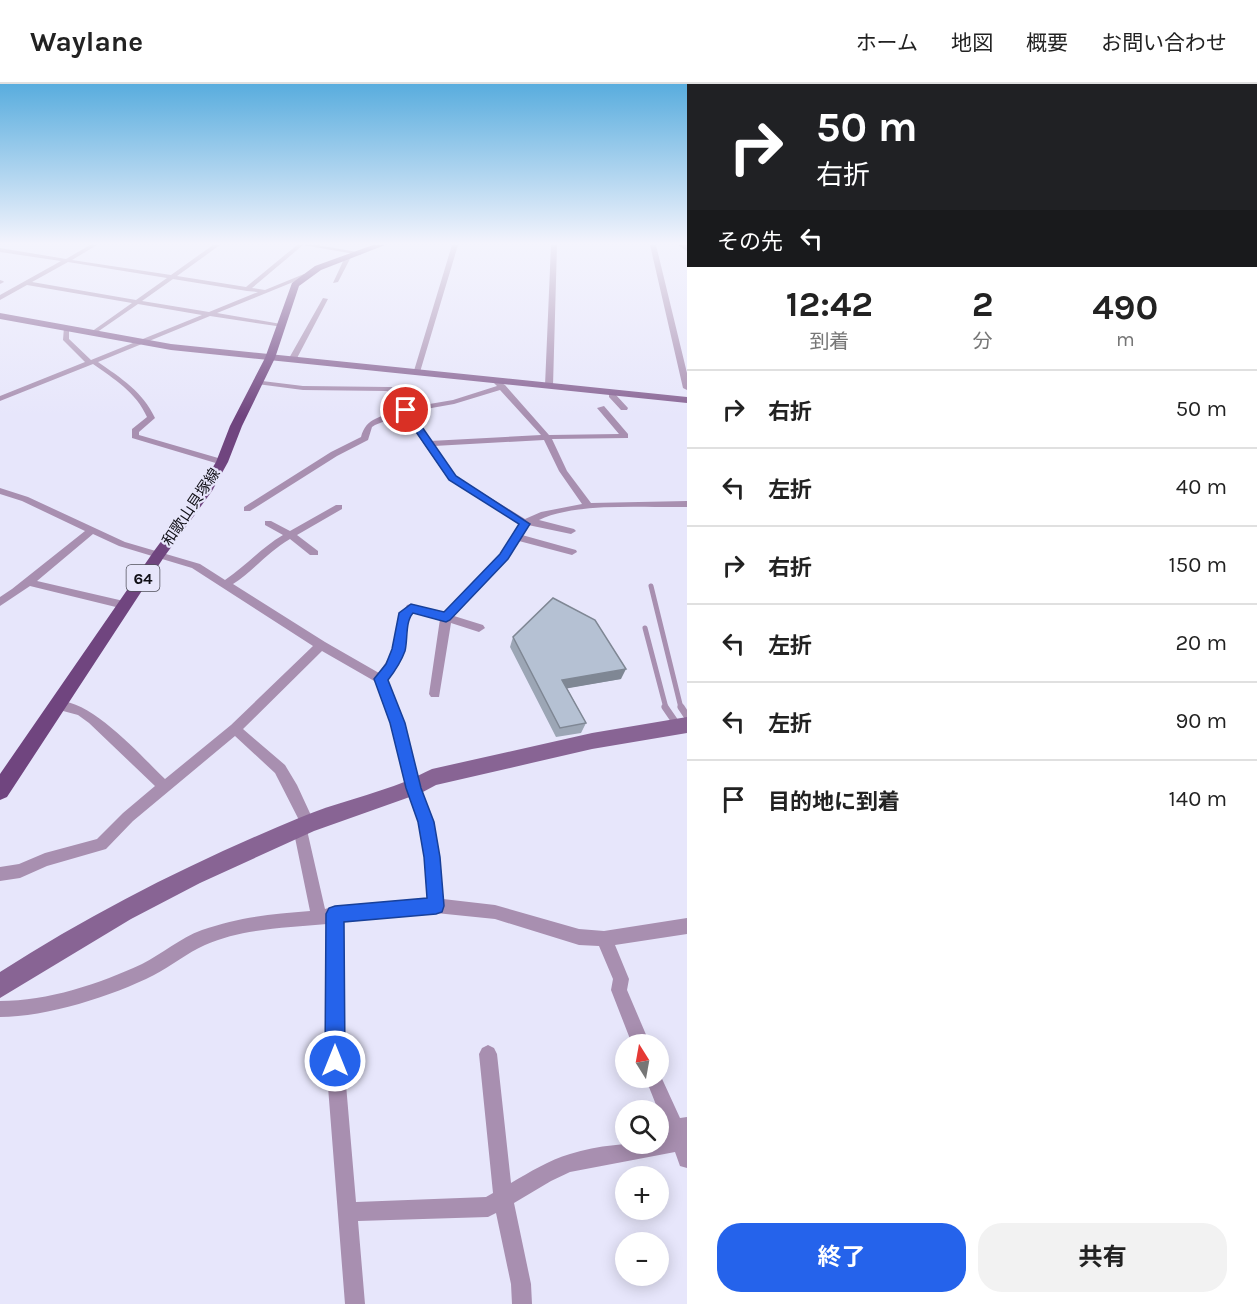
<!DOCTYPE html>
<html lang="ja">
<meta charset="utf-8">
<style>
body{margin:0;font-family:Karla,"Noto Sans JP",sans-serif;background:#f2f2f2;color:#222;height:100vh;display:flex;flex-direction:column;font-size:22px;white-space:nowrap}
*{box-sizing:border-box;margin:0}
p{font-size:20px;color:#767676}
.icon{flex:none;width:33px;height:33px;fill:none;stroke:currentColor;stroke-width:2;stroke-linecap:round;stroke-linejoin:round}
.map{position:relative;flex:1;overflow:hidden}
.sheet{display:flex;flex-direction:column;background:#fff;width:570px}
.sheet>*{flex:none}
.banner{background:#202124;color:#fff;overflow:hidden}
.needle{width:39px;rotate:349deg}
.buttons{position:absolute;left:615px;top:950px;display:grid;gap:12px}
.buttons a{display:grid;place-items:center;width:54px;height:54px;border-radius:50%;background:#fff;box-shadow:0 3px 15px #0003;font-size:30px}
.pin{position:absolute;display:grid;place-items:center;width:51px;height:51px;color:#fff;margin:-26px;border:3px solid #fff;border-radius:50%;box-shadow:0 2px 6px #0007}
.me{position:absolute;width:66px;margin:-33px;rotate:0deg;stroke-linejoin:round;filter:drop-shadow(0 0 4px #0008)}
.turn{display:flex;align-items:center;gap:21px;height:126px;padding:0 30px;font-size:27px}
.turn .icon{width:78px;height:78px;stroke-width:2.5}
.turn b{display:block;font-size:42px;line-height:51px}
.then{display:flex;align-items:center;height:57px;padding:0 30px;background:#0003;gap:12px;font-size:22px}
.eta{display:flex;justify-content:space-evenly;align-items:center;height:102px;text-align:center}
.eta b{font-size:36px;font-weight:700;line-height:42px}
.action{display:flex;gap:12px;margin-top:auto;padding:12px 30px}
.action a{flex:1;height:69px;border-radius:24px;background:#2563eb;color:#fff;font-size:24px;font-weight:700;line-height:69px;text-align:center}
.action a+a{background:#f2f2f2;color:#222}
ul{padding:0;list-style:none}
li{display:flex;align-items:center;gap:18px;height:78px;padding:0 30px;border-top:2px solid #e0e0e0}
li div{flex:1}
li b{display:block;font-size:22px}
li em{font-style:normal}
header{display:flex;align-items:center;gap:36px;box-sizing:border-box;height:84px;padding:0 30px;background:#fff;border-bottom:2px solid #e0e0e0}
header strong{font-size:28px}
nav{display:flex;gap:33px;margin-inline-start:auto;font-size:21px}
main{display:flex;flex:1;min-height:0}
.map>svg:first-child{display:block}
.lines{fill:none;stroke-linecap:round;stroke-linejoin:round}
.lane-far1{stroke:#a88fb0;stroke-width:5}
.lane{stroke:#a88fb0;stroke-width:7}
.street{fill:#a88fb0;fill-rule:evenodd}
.secondary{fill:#886494;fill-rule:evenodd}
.primary{fill:#70457f;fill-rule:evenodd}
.wall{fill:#9ca6b5}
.shaded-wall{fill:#7f8794}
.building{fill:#b5c1d3;stroke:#7f8794;stroke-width:1.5}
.route{fill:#2563eb;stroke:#184099;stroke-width:1.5}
.labels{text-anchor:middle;stroke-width:4.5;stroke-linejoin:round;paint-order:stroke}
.far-street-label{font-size:15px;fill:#100f16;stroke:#e7e6fb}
.shield{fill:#e7e6fb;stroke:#50505b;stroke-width:1.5}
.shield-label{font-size:16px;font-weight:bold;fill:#100f16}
</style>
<header>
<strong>Waylane</strong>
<nav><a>ホーム</a><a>地図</a><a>概要</a><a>お問い合わせ</a></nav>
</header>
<main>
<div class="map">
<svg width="687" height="1220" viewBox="0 0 687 1220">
<rect width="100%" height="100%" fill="#e7e6fb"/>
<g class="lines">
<path class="lane-far1" d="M651,502L681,624
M645,544L666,624"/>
<path class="lane" d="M665,623L678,642
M681,623L687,632"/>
<path class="street" d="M90,161H97L72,176L171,191L213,161H220L177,192L246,203L297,161H303L252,204L265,206L304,190H308V192L217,229L281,240L284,242L283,243L210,232L98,278C121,294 143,308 155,334L139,348V351L225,376V380H219L132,354V345L147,333C136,308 114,295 93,280L0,317V312L85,278L63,256L64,243L69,244V255L91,276L202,231L138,220L93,251L91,250V248L132,219L27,201L0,216V211L61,177L0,168V164L66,175ZM68,178L167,194L136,216L32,198ZM173,195L247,207L258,208L209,228L142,217Z
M303,161H317L363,169L360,171Z
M452,161H458L420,288L413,290Z
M551,161H557L553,302L549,304L545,302Z
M650,161H656L687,289V306L683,304Z
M348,171L351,173L338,198L333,199L345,173Z
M0,196L3,197L4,198L0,200Z
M323,214L328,215L296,276L289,278L288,276Z
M254,296L303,302L389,303H392L406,324L453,316L497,302L494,299L498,297L505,301L549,351L619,350L597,324L604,322L628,350V354L552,355L567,387L591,419L687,417V423C645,424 576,418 539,436L574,445L576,447L571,450L528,441L522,451L576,466L577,468L572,471L519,457L508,474L454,532L483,541L485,544L479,548L451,539L439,613H431L429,610L440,535L413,528L408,539L402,570L387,596L403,639L421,703L433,738L439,773L443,815L495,821L579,845L604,847L687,834V850L615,861L629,895L627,906L650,960H632L611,906L613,895L599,862L579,861L495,835L436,829L343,838L344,977L356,1118L486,1113L493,1109L479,970L482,964L488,961L494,964L497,970L511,1099C530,1088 549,1076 570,1070C598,1061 629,1059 658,1059V1053L668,1051L645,993H658V986L680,1034L687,1033V1084L680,1082L675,1068L570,1088L551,1097L514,1119L531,1200L532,1220H512L511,1200L496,1129L488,1133L358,1137L365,1220H345L326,977L327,840C287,844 243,844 205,861C187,869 171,882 154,891C113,912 46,933 0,933V917C48,917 99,900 142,880C162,870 180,854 202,846C239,833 271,830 310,827L293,744L295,740L300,738L275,689L235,652L133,737L106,765L47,782L20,794L0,797V783L19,780L45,769L97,755L123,729L155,702L89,639L78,631L52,624L50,621L52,618C85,608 142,673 165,695L231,641L313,562L192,484L119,462L93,450L37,497L128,518L129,521L128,524L124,525L30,502L0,522V513L12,505L85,447L22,417L0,410V404L28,413L125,458L200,480L225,496C246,482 262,463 283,451L265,441V437H271L290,447L336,421H342V425L297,451L318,467V471H310L290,455C269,467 253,487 233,500L325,558L379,589L391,570L397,539L407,521L411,520L444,529L500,470L520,440L449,396L403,330L375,341L372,343L368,356L337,372L250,427H244V423L331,368L361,353C366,333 382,333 400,326L387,307L303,306L257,300L253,298ZM500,306L541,351L430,357L409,328L454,320ZM544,356L559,387L582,420L541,428L525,435L455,392L434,362ZM322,567L376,598L391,639L407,703L419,738L425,773L428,815L338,824L335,822L325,825L307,746L313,744L315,740L297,701L285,681L243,645Z
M609,306H615L616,311L628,324L627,326H621L609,313Z"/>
<path class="secondary" d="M678,161H687V167Z
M0,229L171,260L687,313V319L171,266L0,235Z
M687,633V649L592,665L436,701L421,709L314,747L200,799L131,835L0,914V888C95,827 195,777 299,734C334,719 372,711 407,697C416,693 423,689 432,685L592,649Z"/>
<path class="primary" d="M373,161H385L321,186L299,202L275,274L242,342L228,378L212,407L164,473L7,713L0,716V690L154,467L199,406L216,378L230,342L265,274L292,199L315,182Z"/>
</g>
<path class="wall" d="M513,553L621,595L567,604L586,639L581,649L556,653L510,563Z"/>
<path class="shaded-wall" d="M626,585L621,595L558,606L562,596Z"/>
<path class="building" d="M553,514L595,536L626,585L562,596L586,639L560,644L513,553Z"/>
<linearGradient id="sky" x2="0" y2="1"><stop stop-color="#59adde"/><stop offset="0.48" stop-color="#f4f4fd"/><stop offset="1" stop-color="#f4f4fd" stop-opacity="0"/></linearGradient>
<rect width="687" height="332" fill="url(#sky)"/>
<path class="route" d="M402,324H409L456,392L530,440L508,475L450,536L446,538L413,529C405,538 408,555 405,567C401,578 395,587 388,596L405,639L421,704L434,738L440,773L444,822L442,828L436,830L344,838L345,977L342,984L335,987L328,984L325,977L326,830L329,824L335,822L427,814L424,773L418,738L406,704L390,639L374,595L386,580L392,565L399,529L411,520L444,528L500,470L519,440L449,396L401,326Z"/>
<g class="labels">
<g class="far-street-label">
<text transform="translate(191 423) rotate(-56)" y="5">和歌山貝塚線</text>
</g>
<rect class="shield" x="126.5" y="481" width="33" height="26" rx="4.5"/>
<g class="shield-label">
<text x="143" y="500">64</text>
</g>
</g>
</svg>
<div class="buttons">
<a><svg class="needle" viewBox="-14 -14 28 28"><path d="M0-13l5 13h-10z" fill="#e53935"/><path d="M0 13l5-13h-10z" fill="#767676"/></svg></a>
<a><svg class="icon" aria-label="search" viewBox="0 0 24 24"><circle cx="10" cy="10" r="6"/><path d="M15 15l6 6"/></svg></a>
<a>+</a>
<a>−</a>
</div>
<div class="pin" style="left:406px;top:326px;background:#d93025"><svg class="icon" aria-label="arrive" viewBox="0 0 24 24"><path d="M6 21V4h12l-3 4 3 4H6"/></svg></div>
<svg class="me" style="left:335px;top:977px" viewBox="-20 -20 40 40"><circle r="17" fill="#2563eb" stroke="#fff" stroke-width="3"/><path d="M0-11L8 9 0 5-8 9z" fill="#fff"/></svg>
</div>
<section class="sheet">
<div class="banner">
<div class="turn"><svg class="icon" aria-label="right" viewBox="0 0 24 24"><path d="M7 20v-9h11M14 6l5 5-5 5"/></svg><div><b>50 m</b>右折</div></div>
<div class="then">その先<svg class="icon" aria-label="left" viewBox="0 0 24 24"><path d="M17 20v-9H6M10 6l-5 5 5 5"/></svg></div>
</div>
<div class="eta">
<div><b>12:42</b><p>到着</p></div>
<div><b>2</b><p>分</p></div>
<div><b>490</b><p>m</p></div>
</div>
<ul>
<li><svg class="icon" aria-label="right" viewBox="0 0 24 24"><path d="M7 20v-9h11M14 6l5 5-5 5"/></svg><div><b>右折</b></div><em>50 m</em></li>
<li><svg class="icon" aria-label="left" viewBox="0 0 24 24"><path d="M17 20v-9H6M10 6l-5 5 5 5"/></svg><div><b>左折</b></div><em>40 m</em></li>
<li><svg class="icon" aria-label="right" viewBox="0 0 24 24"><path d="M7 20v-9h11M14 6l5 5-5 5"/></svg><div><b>右折</b></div><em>150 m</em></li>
<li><svg class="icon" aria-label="left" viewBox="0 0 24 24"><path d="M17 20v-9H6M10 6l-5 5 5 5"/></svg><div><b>左折</b></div><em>20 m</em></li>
<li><svg class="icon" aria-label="left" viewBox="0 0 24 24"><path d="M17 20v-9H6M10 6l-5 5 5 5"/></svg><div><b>左折</b></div><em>90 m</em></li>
<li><svg class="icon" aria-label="arrive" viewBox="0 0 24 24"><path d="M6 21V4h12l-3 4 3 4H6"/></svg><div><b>目的地に到着</b></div><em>140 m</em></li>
</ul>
<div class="action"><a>終了</a><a>共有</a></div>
</section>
</main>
